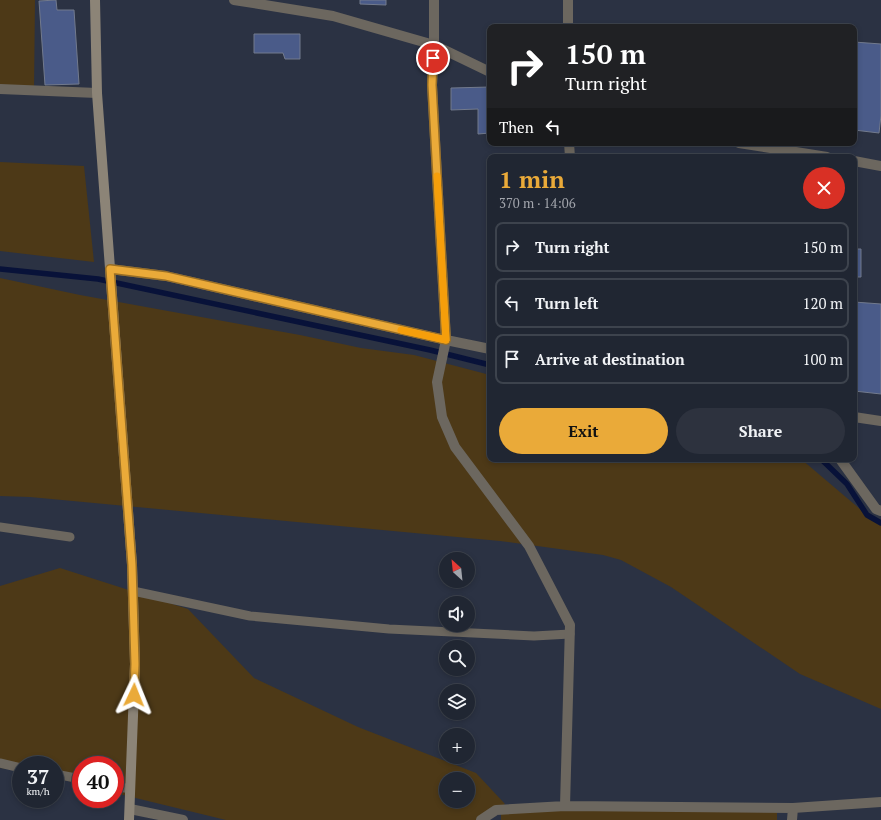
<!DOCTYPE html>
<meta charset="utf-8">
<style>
body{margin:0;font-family:"PT Serif",serif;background:#2d323e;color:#f1f3f6;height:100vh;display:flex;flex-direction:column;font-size:15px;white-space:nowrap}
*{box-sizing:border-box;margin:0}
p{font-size:13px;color:#a2a5ac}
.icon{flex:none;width:22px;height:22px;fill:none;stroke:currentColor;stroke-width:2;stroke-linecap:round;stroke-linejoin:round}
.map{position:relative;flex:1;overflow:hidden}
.sheet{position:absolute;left:487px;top:154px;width:370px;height:308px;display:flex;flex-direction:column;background:#202632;border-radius:8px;box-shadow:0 2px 6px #0003,0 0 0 1px #3d434d}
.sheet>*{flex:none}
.top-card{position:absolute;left:487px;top:24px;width:370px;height:122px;border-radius:8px;box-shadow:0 2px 6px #0003,0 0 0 1px #3d434d;background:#202124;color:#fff;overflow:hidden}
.needle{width:26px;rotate:333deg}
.controls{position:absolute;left:439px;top:552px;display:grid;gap:8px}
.controls a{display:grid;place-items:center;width:36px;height:36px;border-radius:50%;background:#202632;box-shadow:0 2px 6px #0003,0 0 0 1px #3d434d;font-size:20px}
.speed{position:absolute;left:12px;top:756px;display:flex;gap:8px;font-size:20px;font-weight:700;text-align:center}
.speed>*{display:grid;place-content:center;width:52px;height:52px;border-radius:50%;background:#202632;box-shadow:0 2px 6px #0003,0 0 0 1px #3d434d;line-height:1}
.speed small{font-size:10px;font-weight:400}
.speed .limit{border:6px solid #d22;background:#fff;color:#111}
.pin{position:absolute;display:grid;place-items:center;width:34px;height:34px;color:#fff;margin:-17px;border:2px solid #fff;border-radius:50%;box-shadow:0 1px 4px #0007}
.me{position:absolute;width:44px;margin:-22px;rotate:2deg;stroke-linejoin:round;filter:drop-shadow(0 0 3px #0008)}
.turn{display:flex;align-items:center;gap:14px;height:84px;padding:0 12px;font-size:18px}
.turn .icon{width:52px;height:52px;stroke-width:2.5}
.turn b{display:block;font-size:28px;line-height:34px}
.then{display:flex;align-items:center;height:38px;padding:0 12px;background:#0003;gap:8px;font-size:15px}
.round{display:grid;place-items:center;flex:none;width:42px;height:42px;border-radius:21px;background:#2d323e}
.summary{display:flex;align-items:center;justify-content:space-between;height:68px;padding:0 12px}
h1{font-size:24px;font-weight:700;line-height:30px;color:#eaaa39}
.button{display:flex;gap:8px;margin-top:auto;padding:8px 12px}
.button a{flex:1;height:46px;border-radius:24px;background:#eaaa39;color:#111;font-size:16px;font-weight:700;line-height:46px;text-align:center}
.button a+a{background:#2d323e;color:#f1f3f6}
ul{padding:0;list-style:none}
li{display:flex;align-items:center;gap:12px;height:50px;margin:0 8px 6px;padding:0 4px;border:2px solid #3d434d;border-radius:8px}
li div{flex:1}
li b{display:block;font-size:15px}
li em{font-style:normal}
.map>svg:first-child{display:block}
.green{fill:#4d3917;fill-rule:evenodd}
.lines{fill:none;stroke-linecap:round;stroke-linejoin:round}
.stream{stroke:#081239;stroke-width:5.5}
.building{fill:#4a5b89;stroke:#727a8d}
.lane{stroke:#6c675f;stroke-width:9}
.street{stroke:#6c675f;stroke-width:10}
.secondary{stroke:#8c8477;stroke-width:10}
.route-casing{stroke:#986e25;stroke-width:10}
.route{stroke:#eaaa39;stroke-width:7}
.slow{stroke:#f59e0b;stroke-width:7}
</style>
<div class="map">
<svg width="881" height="820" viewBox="0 0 881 820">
<rect width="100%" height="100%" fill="#2b3243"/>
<path class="green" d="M0,0H35L34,90L0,86Z
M0,162L84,166L94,262L0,251Z
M0,278L80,295L300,335L361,348L414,355L490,375V459H801L867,515L881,520V709L800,674L671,587L621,560L603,555L500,541L30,497L0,496Z
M60,568L188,609L254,678L358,727L476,773L505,804L481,820H226L115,793V765H81V784L55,778V765H21V770L0,768V586ZM446,779H468V801H446Z
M562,809L777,811V820H501V813Z"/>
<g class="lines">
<path class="stream" d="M0,269L98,279L430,350L490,365
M821,459L847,484L867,515L881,523"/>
</g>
<path class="building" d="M56,0L57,10H74L79,84L45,85L39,1Z
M360,0H386V5L360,4Z
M254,34H300V59H285L283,53H254Z
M854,42L881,44V115L879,133L854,130Z
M490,87V133L478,134V109L451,110V88Z
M854,249H861V277H854Z
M854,302L881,304V394L854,391Z"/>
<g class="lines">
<path class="lane" d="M0,527L70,537
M133,591L250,616L389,629L534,636L570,634
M0,763L21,768
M55,774L81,779
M115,786L130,789"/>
<path class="street" d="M234,0L333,16L434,45L490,72
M434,0V45L432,85L446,340L437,382L442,417L455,447L529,546L570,625L565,806
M568,0V27
M0,89L97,93
M569,143L570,157
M739,143L827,157
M854,161L881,166
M110,269L166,276L446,340L490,349
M854,417L881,421
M840,459L876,509L881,511
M130,809L183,820
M481,820L496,810L565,806L793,808L881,802
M792,820L793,808"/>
<path class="secondary" d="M95,0L97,93L132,565L135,664L129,820"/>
</g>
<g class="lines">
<g class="route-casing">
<path id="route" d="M134,695L135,664L132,565L110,269L166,276L446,340L432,85L433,58"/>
</g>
<use href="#route" class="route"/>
<path class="slow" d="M401,330L446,340L437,176"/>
</g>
</svg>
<div class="controls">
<a><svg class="needle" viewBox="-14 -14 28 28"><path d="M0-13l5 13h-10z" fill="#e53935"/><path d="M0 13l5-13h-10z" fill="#a2a5ac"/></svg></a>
<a><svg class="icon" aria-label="sound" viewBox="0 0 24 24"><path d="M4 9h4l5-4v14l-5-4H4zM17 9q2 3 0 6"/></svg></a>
<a><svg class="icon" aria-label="search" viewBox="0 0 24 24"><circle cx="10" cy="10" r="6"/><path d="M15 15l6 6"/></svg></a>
<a><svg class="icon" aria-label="layers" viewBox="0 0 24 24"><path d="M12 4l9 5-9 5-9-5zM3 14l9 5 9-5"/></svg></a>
<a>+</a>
<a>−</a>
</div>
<div class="speed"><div>37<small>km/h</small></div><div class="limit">40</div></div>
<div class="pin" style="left:433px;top:58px;background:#d93025"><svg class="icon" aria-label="arrive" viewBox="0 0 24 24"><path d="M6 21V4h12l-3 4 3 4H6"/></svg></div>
<svg class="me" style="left:134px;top:695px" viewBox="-20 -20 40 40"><path d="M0-17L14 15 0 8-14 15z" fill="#eaaa39" stroke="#fff" stroke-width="4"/></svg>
<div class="top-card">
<div class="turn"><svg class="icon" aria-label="right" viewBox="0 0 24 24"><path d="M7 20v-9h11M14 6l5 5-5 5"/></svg><div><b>150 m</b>Turn right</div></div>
<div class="then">Then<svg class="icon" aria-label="left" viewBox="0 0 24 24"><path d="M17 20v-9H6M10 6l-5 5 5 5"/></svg></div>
</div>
<section class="sheet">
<div class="summary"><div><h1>1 min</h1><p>370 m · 14:06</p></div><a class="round" style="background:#d93025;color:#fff"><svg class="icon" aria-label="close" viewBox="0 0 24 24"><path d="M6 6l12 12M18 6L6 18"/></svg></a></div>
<ul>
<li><svg class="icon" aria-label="right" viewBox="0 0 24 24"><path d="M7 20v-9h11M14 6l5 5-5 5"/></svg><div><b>Turn right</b></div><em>150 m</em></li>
<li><svg class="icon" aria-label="left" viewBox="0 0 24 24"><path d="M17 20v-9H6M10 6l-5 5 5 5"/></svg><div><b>Turn left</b></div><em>120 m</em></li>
<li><svg class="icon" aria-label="arrive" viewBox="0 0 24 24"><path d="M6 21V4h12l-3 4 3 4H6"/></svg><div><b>Arrive at destination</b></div><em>100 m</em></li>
</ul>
<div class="button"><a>Exit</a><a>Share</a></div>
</section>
</div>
